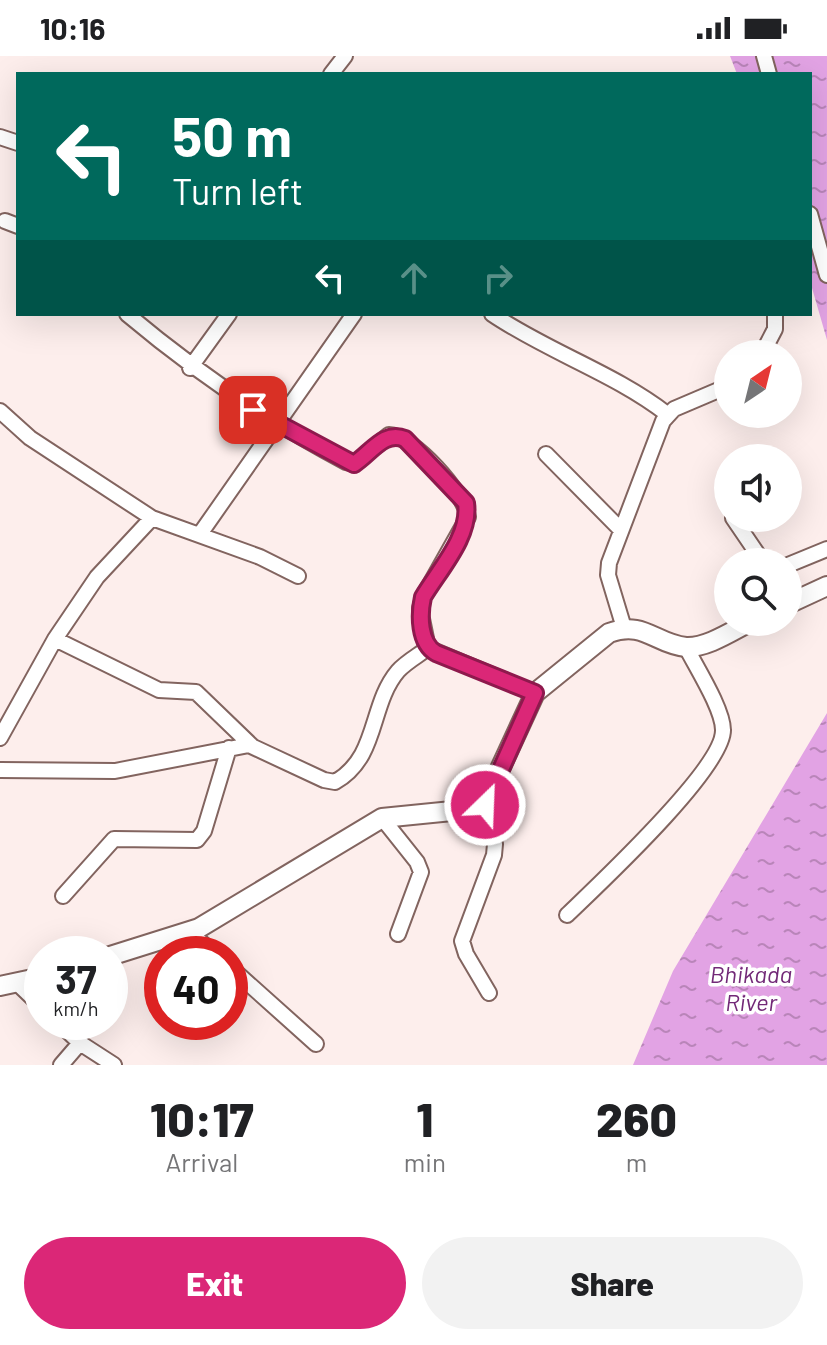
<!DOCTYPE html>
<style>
body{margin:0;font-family:Barlow,sans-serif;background:#f2f2f2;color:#202124;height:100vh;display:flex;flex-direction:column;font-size:30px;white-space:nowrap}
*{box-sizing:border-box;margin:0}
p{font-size:26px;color:#757577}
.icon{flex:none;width:44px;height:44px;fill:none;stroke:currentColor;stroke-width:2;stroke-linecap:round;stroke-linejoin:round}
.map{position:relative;height:1009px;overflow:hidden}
.details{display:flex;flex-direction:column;background:#fff;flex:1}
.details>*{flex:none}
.guide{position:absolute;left:16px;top:16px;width:796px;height:244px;border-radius:0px;box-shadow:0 8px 32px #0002;background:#00695c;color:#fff;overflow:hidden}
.needle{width:52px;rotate:35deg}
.controls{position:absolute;left:714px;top:284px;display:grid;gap:16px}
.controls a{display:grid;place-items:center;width:88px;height:88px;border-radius:50%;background:#fff;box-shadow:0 8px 32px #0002;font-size:40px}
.speed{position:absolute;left:24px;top:880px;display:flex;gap:16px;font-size:40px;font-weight:700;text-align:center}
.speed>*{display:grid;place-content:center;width:104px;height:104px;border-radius:50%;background:#fff;box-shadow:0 8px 32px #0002;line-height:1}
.speed small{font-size:20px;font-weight:400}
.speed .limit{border:12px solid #d22;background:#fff;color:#111}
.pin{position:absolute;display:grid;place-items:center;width:68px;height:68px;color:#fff;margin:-34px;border-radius:16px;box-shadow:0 4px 12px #0006}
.me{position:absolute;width:88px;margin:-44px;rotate:24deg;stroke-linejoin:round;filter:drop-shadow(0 0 6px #0008)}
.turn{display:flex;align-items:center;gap:28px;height:168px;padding:0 24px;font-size:36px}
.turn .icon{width:104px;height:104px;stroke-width:2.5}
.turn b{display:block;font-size:56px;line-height:68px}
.lanes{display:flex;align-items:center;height:76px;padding:0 24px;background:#0003;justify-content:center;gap:40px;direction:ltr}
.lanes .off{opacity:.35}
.eta{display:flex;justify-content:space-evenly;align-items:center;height:136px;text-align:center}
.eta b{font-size:48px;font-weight:800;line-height:56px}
.primary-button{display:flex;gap:16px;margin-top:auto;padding:16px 24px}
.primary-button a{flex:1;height:92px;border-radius:48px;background:#db2777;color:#fff;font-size:32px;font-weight:800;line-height:92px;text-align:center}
.primary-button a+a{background:#f2f2f2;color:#202124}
.status{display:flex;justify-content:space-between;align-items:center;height:56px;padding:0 40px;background:#fff;direction:ltr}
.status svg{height:22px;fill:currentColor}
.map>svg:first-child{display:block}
.water{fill:url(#water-ripples)}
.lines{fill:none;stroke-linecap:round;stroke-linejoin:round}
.minor-casing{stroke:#82645f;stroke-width:18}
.tertiary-casing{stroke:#82645f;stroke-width:22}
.minor{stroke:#fff;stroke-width:14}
.tertiary{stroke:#fff;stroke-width:18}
.route-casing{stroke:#8e194d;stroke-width:20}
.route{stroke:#db2777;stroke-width:14}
.labels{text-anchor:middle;stroke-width:7;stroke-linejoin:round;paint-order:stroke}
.water-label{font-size:24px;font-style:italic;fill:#722977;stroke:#fff}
</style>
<div class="status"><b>10:16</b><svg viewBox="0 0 49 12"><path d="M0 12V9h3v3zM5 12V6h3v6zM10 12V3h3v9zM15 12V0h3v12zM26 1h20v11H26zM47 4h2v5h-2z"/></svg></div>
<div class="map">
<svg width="827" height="1009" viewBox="0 0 827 1009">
<defs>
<pattern id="water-ripples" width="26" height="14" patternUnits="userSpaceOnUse" patternTransform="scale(2)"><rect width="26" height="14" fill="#e2a3e4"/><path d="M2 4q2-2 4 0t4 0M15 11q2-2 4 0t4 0" fill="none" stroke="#b985b9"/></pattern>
</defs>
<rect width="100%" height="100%" fill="#fdeeec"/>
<path class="water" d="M730,0H827V284L810,225V18H737Z
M827,657V1009H633L673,915Z"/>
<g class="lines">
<g class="minor-casing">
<path id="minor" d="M764,0L769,18
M331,18L345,0
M0,81L18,87
M810,158L827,219
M5,165L18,170
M127,258C196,316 266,364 346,406L354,408L389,379C413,379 465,438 468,461L423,541L420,553L428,592L535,637
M492,258C548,296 614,317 667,358
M762,298L775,273V258
M190,312L229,258
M0,355L30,382L152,462L260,501L298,520
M546,398L621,474
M733,462L763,506
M200,478L354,258
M788,509L827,493
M624,572L608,519L609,507L663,365L674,353L728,330
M55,583L159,634L196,636L252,690
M0,682L55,583L97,521L152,462
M0,714L115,715L249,689L324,724L335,726C379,701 369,649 398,615C406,606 419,599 428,592
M482,752L495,788L494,799L462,885L466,898L489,937
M382,762L417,806L421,816L398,878
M63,840L114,783L197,784L204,775L229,692
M567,859C597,830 724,712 723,674C723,653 696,611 686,591
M188,875L215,898
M230,911L316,988
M18,928L42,951
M58,966L80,987L114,1009
M61,1009L80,987"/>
</g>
<g class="tertiary-casing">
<path id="tertiary" d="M788,548L827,530
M110,900L199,872L382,762L482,752L535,637L609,577C644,564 655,588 686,591C707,592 732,575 750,566
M0,930L42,921"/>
</g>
<use href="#minor" class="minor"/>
<use href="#tertiary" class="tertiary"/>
</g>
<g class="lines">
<g class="route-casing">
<path id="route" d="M253,354L354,408C371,397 384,374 405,383L466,447C471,480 439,514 423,541C419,559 419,587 436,597L535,637L485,749"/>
</g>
<use href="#route" class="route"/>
</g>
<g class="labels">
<g class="water-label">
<text x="751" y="927">Bhikada<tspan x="751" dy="28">River</tspan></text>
</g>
</g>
</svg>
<div class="controls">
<a><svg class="needle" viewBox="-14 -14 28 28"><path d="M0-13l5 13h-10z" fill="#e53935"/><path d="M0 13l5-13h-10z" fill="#757577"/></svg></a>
<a><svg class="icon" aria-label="sound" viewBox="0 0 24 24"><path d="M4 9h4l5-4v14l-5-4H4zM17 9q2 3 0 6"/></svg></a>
<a><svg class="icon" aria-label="search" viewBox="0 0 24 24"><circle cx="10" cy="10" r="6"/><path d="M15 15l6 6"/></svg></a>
</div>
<div class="speed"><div>37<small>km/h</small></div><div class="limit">40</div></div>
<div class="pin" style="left:253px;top:354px;background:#d93025"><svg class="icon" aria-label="arrive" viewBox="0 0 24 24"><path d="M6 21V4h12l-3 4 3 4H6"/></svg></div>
<svg class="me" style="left:485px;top:749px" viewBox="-20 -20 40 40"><circle r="17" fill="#db2777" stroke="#fff" stroke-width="3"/><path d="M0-11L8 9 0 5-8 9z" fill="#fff"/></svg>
<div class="guide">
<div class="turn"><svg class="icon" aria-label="left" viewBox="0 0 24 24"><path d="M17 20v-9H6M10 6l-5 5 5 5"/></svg><div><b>50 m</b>Turn left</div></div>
<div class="lanes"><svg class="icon" aria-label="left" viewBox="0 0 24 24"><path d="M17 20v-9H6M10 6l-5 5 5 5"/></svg><svg class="icon off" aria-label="ahead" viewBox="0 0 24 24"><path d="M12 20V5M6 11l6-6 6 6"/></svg><svg class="icon off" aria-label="right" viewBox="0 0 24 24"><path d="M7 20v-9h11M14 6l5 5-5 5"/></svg></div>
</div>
</div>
<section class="details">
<div class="eta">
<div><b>10:17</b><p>Arrival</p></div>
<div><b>1</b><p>min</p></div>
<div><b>260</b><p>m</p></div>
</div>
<div class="primary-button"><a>Exit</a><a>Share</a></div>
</section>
